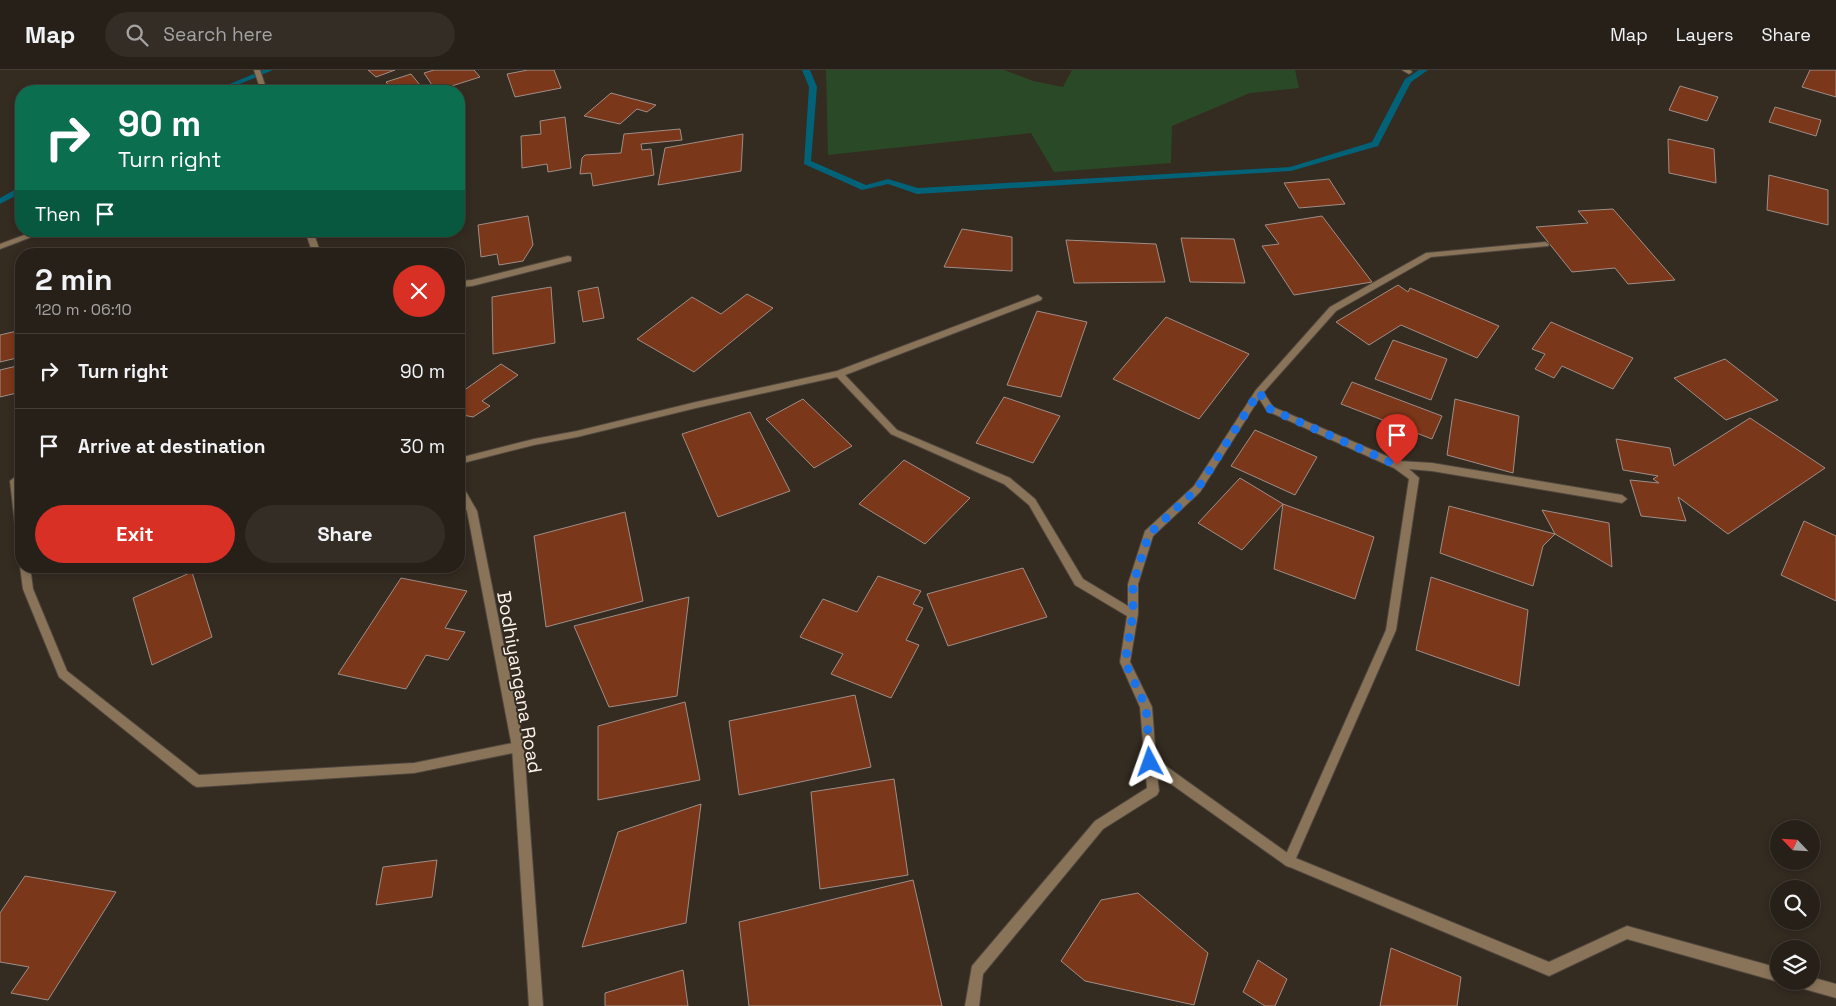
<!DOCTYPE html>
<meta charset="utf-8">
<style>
body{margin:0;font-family:"Space Grotesk",sans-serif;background:#332d26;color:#f1f3f6;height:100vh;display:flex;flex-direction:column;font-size:19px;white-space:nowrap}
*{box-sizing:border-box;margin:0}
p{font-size:16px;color:#a4a3a2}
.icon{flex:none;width:28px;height:28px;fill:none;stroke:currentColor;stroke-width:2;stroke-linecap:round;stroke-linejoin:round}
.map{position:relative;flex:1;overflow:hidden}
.side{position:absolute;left:15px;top:178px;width:450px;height:325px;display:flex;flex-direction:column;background:#272019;border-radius:20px;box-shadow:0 2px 8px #0003,0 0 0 1px #433e38}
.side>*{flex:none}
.banner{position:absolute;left:15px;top:15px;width:450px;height:152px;border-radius:20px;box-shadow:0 2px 8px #0003,0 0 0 1px #433e38;background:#0b6e4f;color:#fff;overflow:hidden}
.needle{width:32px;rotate:295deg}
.buttons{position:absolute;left:1770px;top:750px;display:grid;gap:10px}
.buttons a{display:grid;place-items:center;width:50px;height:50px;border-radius:50%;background:#272019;box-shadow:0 2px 8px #0003,0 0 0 1px #433e38;font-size:25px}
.pin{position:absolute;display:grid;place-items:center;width:42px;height:42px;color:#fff;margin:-51px -21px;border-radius:50% 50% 50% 0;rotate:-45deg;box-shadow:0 0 5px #0007}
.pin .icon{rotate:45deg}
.me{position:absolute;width:55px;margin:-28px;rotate:356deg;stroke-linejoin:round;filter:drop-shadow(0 0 4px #0008)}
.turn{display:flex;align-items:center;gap:18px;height:105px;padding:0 20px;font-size:22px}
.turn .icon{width:65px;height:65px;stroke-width:2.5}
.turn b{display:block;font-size:35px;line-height:42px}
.then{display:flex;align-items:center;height:48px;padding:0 20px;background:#0003;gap:10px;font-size:19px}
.round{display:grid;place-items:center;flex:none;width:52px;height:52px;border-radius:26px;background:#332d26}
.head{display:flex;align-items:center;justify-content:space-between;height:85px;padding:0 20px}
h1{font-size:30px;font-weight:600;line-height:38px}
.cta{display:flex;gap:10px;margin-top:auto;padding:10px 20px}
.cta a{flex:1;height:58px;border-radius:30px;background:#d93025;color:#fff;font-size:20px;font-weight:600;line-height:58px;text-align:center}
.cta a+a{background:#332d26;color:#f1f3f6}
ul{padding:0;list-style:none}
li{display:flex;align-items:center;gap:15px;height:75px;padding:0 20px;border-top:1px solid #433e38}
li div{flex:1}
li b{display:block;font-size:19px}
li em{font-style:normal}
header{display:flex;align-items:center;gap:30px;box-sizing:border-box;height:70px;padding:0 25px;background:#272019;border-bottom:1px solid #433e38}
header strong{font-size:24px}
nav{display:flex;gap:28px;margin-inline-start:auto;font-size:18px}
.search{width:350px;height:45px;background:#332d26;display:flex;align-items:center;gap:12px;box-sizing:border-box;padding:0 18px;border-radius:28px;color:#a4a3a2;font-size:19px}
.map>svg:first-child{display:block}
.green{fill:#2a4a27}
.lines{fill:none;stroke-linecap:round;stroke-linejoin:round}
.stream{fill:#026278;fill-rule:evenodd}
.building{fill:#7b371a;stroke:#9e8e88}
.service-casing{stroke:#50473e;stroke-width:2}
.minor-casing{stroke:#50473e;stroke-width:2}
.tertiary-casing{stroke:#50473e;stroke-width:2}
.service{fill:#897459;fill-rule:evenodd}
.minor{fill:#897459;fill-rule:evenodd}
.tertiary{fill:#897459;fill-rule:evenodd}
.route{stroke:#1a73e8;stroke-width:9;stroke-dasharray:0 16.2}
.labels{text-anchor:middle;stroke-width:4;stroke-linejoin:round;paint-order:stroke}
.street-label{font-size:19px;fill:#faf4ed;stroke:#342b21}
</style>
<header>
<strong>Map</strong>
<div class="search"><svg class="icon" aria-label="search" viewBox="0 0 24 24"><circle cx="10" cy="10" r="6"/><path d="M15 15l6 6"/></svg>Search here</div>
<nav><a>Map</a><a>Layers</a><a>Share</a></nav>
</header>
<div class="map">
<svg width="1836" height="936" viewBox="0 0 1836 936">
<rect width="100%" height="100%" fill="#342b21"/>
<path class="green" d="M826,0H1004L1033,11L1063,17L1072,0H1295L1299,18L1250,23L1172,56L1171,93L1054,102L1031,63L828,85Z"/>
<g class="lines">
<path class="stream" d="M263,0H273L223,21H213Z
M802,0H810L817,17L811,91L866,115L888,109L918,118L1290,97L1372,72L1405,9L1419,0H1428L1411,12L1378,76L1291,101L917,124L888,114L862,120L804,94L809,17Z
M18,118H21V123L0,134V128Z"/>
</g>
<path class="building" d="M368,0H395L376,7Z
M434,0H474L480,7L436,21L424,3Z
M528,0H554L561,18L515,27L507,4Z
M1810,0H1836V27L1802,17Z
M411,4L425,21H393L386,12Z
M1680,16L1718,27L1707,51L1669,40Z
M611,23L656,35L647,42L637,39L620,54L584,46Z
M1775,37L1821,50L1816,66L1769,52Z
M565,47L571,98L548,102L547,94L522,98L521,66L541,64L540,51Z
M680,59L682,70L641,74L642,80L651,79L654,105L593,116L591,103L580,104L582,88L585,85L621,83L624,64Z
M743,64L741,101L658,115L665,78Z
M1668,69L1714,79L1716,113L1669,103Z
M1769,105L1828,120V155L1767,140Z
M1329,109L1345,134L1299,138L1284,113Z
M1613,139L1675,210L1628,214L1615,198L1572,202L1536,157L1588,153L1578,141Z
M528,146L533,175L523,191L499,195L497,184L481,187L478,155Z
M1322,146L1372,212L1294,225L1262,176L1279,174L1265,155Z
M962,159L1012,167V201L944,197Z
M1181,168L1234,169L1245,213L1190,212Z
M1066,170L1156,174L1165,212L1074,213Z
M1398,215L1408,222L1410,218L1499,256L1477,288L1401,255L1369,275L1336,252Z
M551,217L555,273L493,284L492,227Z
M598,217L604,248L583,252L578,221Z
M747,224L773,238L694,302L637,269L692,227L721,244Z
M1037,241L1087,252L1061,327L1007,315Z
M1166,247L1249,284L1199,349L1113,309Z
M1551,252L1633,288L1613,319L1562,296L1554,308L1535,299L1545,284L1532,279Z
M21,260V287L0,292V265Z
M1393,270L1447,289L1431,330L1375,309Z
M1725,289L1778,330L1726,350L1674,308Z
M501,294L518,305L482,331L490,336L473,347L463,345L459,348V319L463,321Z
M21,295V322L0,327V300Z
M1352,312L1442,346L1432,369L1341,334Z
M1004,327L1060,346L1033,393L976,373Z
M803,329L852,376L814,398L766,349Z
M1455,329L1519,346L1513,403L1447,385Z
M750,342L790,421L718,447L682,364Z
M1750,348L1825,398L1728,464L1678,427L1686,451L1641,446L1630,410L1659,413L1653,409L1658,406L1623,400L1616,369L1670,378L1674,396Z
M1255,360L1317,387L1295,425L1231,396Z
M904,390L970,428L925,474L859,434Z
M1240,408L1283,434L1242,480L1198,453Z
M1283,434L1374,467L1355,529L1274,499Z
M1449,436L1555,464L1543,476L1533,516L1440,483Z
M1542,440L1609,453L1612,497L1555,464Z
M625,442L643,531L546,557L534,466Z
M1804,451L1836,466V531L1781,505Z
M1023,498L1047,547L948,576L927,524Z
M192,502L212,567L152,595L133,528Z
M878,506L921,521L913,534L923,538L906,570L919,575L891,628L831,604L843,584L800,567L823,529L857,542Z
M1431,507L1528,540L1519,616L1416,580Z
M401,508L467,521L445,558L465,562L448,590L426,585L406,619L338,604Z
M689,527L677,626L609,637L574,556Z
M855,625L871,697L739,725L729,651Z
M685,632L700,710L598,730V656Z
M894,709L908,805L820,819L811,722Z
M701,734L686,853L582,877L618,762Z
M437,790L432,827L376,835L383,797Z
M25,806L116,822L48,930L11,923L29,897L0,892V843Z
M913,810L942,936H749L739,852Z
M1138,823L1208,883L1194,935L1085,911L1061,891L1101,830Z
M1391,878L1461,907L1457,936H1380Z
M1258,890L1287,909L1275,936H1265L1243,922Z
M683,900L688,936H605V923Z"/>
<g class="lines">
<g class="service-casing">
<path id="service" d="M1259,319L1262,320L1273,337L1398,391L1432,393L1622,425L1627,429L1622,433L1432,401L1409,399L1419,408L1396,560L1293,795L1289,797L1285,795L1283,791L1386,560L1409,409L1394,398L1267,341L1255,322Z"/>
</g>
<g class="minor-casing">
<path id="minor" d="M1402,0H1410L1412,2L1409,4Z
M35,161H47L0,179V174Z
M1545,172L1549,174L1548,176L1431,187L1336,241L1262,324L1200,422L1153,466L1138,514V544L1130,592L1152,637L1156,689L1293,787L1549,892L1627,856L1779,898V912L1627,869L1549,906L1285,795L1157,704L1159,721L1157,725L1103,759L983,904L979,936H965L972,896L1095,751L1147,718L1140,637L1120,592L1127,546L1075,515L1029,435L1004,414L891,364L837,307L696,338L577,367L534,375L459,394V388L534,369L577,361L696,332L837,301L1038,225L1042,228L1041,230L845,305L897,360L1010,408L1035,429L1083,509L1128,536V514L1145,461L1194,416L1256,320L1330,237L1426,183Z
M568,186L571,187V191L472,216L459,217V211L472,210Z
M15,407L20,411L21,467L17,466L16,463L10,411Z
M21,493V496H30L33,519L67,601L199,705L414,693L518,672L522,673L524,677L522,681L518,682L414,703L197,717L193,715L59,607L23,519L20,496Z
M1811,907L1836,914V928L1801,918L1796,916L1794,911H1811Z"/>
</g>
<g class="tertiary-casing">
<path id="tertiary" d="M254,0H260L267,21H261Z
M305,161H313L321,184H313Z
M459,414L462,415L477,441L524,677L543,936H529L512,677L467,441L459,426Z"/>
</g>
<use href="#service" class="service"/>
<use href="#minor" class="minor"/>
<use href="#tertiary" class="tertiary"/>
</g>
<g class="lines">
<path class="route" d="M1150,692L1146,637L1125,592L1133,544V514L1149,464L1198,418L1259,322L1270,339L1397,395"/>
</g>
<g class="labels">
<g class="street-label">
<text transform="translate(520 612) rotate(80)" y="7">Bodhiyangana Road</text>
</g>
</g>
</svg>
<div class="buttons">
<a><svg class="needle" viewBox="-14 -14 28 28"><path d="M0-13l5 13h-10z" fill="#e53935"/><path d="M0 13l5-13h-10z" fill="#a4a3a2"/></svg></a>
<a><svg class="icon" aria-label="search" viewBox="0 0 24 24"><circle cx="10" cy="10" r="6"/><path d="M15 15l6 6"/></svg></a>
<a><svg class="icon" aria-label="layers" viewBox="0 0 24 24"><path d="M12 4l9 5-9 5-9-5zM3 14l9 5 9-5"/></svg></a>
</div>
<div class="pin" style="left:1397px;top:395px;background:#d93025"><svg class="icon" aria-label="arrive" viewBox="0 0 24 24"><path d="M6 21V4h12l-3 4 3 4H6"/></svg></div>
<svg class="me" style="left:1150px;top:692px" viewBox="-20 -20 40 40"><path d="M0-17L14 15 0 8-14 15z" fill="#1a73e8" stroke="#fff" stroke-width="4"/></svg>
<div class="banner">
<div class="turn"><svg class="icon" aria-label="right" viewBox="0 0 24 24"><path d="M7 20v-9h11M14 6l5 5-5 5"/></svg><div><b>90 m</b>Turn right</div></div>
<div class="then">Then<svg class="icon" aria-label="arrive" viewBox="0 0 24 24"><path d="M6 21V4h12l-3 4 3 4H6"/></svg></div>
</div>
<section class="side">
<div class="head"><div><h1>2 min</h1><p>120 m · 06:10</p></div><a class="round" style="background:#d93025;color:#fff"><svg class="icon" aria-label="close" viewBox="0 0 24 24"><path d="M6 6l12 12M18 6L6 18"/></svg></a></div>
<ul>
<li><svg class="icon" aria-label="right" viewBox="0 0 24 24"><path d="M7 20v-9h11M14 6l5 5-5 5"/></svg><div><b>Turn right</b></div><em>90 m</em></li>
<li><svg class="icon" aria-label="arrive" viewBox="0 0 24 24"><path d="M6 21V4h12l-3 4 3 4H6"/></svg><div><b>Arrive at destination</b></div><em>30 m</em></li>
</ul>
<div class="cta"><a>Exit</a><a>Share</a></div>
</section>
</div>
